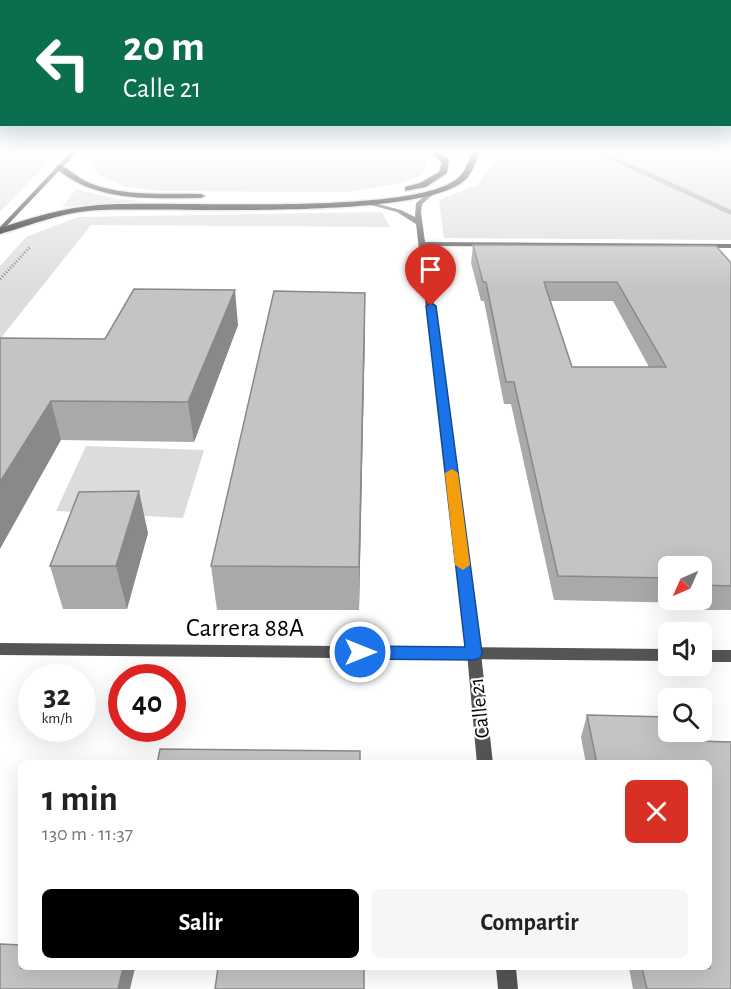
<!DOCTYPE html>
<html lang="es">
<meta charset="utf-8">
<style>
body{margin:0;font-family:"Alegreya Sans",sans-serif;background:#f6f6f6;color:#222;height:100vh;display:flex;flex-direction:column;font-size:22px;white-space:nowrap}
*{box-sizing:border-box;margin:0}
p{font-size:20px;color:#767676}
.icon{flex:none;width:33px;height:33px;fill:none;stroke:currentColor;stroke-width:2;stroke-linecap:round;stroke-linejoin:round}
.map{position:relative;flex:1;overflow:hidden}
.drawer{position:absolute;left:18px;top:760px;width:694px;height:210px;display:flex;flex-direction:column;background:#fff;border-radius:9px;box-shadow:0 6px 24px #0002}
.drawer>*{flex:none}
.top-card{position:absolute;left:0px;top:0px;width:732px;height:126px;box-shadow:0 6px 24px #0002;background:#0b6e4f;color:#fff;overflow:hidden}
.needle{width:39px;rotate:225deg}
.tools{position:absolute;left:658px;top:556px;display:grid;gap:12px}
.tools a{display:grid;place-items:center;width:54px;height:54px;border-radius:9px;background:#fff;box-shadow:0 6px 24px #0002;font-size:30px}
.speed{position:absolute;left:18px;top:664px;display:flex;gap:12px;font-size:30px;font-weight:700;text-align:center}
.speed>*{display:grid;place-content:center;width:78px;height:78px;border-radius:50%;background:#fff;box-shadow:0 6px 24px #0002;line-height:1}
.speed small{font-size:15px;font-weight:400}
.speed .limit{border:9px solid #d22;background:#fff;color:#111}
.pin{position:absolute;display:grid;place-items:center;width:51px;height:51px;color:#fff;margin:-62px -26px;border-radius:50% 50% 50% 0;rotate:-45deg;box-shadow:0 0 6px #0007}
.pin .icon{rotate:45deg}
.me{position:absolute;width:66px;margin:-33px;rotate:90deg;stroke-linejoin:round;filter:drop-shadow(0 0 4px #0008)}
.turn{display:flex;align-items:center;gap:21px;height:126px;padding:0 24px;font-size:27px}
.turn .icon{width:78px;height:78px;stroke-width:2.5}
.turn b{display:block;font-size:42px;line-height:51px}
.round{display:grid;place-items:center;flex:none;width:63px;height:63px;border-radius:9px;background:#f6f6f6}
.summary{display:flex;align-items:center;justify-content:space-between;height:102px;padding:0 24px}
h1{font-size:36px;font-weight:700;line-height:45px}
.cta{display:flex;gap:12px;margin-top:auto;padding:12px 24px}
.cta a{flex:1;height:69px;border-radius:9px;background:#000;color:#fff;font-size:24px;font-weight:700;line-height:69px;text-align:center}
.cta a+a{background:#f6f6f6;color:#222}
.map>svg:first-child{display:block}
.green{fill:#dcdcdc}
.lines{fill:none;stroke-linecap:round;stroke-linejoin:round}
.stream{fill:#a3a3a3;fill-rule:evenodd}
.primary-casing{stroke:#dbdbdb;stroke-width:3}
.path{stroke:#777;stroke-width:3;stroke-dasharray:1 2;stroke-linecap:butt}
.minor{fill:#555;fill-rule:evenodd}
.tertiary{fill:#555;fill-rule:evenodd}
.secondary{fill:#222;fill-rule:evenodd}
.primary{fill:#000;fill-rule:evenodd}
.wall{fill:#a9a9a9;fill-rule:evenodd}
.shaded-wall{fill:#898989}
.building{fill:#c4c4c4;stroke:#898989;stroke-width:1.5;fill-rule:evenodd}
.route{fill:#1a73e8;stroke:#114b97;stroke-width:1.5}
.slow{fill:#f59e0b}
.labels{text-anchor:middle;stroke-width:4.5;stroke-linejoin:round;paint-order:stroke}
.street-label{font-size:21px;fill:#000;stroke:#fff}
.near-street-label{font-size:26px;fill:#000;stroke:#fff}
</style>
<div class="map">
<svg width="731" height="989" viewBox="0 0 731 989">
<rect width="100%" height="100%" fill="#fff"/>
<path class="green" d="M0,152H58L0,212Z
M100,152H419L425,157L427,165L421,175L404,182L347,192L159,191L126,187L99,175L92,166L95,156Z
M500,152H731V240L444,238L439,200L477,185Z
M76,189L117,199L143,201L62,207Z
M382,212L390,227L91,225L0,339V266L26,237L78,217Z
M86,446L204,450L183,518L56,511Z"/>
<g class="lines">
<path class="stream" d="M593,152H602L649,172L731,210V215Z"/>
<g class="primary-casing">
<path id="primary" d="M431,152H439L449,160L447,173L426,187L405,191V187L420,183L439,172L442,163Z
M473,152H480C476,161 472,174 465,180C420,221 171,207 101,210C65,211 34,224 0,234V228C33,217 63,208 98,205C164,199 421,218 460,176C466,170 469,160 473,152Z
M60,165C71,170 80,180 92,184C126,197 166,193 201,194L205,196L201,198C151,198 98,203 57,169V165Z"/>
</g>
<path class="path" d="M0,279L30,247"/>
<path class="minor" d="M431,191L436,192L422,204L421,212L425,242L731,244V248L426,246L481,653L493,764H477L467,653L416,224L397,212L367,204L370,202L401,210L415,217L416,203Z
M496,968H516L518,989H498Z"/>
<path class="tertiary" d="M0,643L669,649V661L0,655Z
M702,650H731V662H702Z"/>
<path class="secondary" d="M71,152H77L0,233V227Z"/>
<use href="#primary" class="primary"/>
</g>
<path class="wall" d="M473,245L731,263V610H691L688,603L554,600L511,404H504L484,301H481L471,263ZM550,301H613L649,367H572ZM669,567H702V600H669Z
M238,325L194,442L61,440L0,338L105,339Z
M365,328L359,610H217L211,566Z
M148,533L127,609H63L50,566Z
M587,715L669,717V732H695L698,741L731,742V989H633L629,968H710V764H586L581,737Z"/>
<path class="shaded-wall" d="M235,290L238,325L194,442L188,402Z
M365,293V328L359,610V567Z
M51,401L61,440L0,549V482Z
M139,491L148,533L127,609L116,566Z
M123,968H135L130,989H118Z"/>
<path class="building" d="M473,245L716,246L731,263V586L702,585V567H669V578L558,576L514,382H506L486,282H483ZM544,282H617L666,367H572Z
M134,289L235,290L188,402L51,401L0,482V338L105,339Z
M274,291L365,293L359,567L211,566Z
M139,491L116,566H50L79,492Z
M587,715L669,717V732H695L698,741L731,742V989H647L642,968H710V764H597Z
M160,749L360,751V764H157Z
M0,944L21,945V968H123L118,989H0Z
M218,968H364V989H215Z"/>
<linearGradient id="sky" x2="0" y2="1"><stop stop-color="#8cadcc"/><stop offset="0.52" stop-color="#fff"/><stop offset="1" stop-color="#fff" stop-opacity="0"/></linearGradient>
<rect width="731" height="291" fill="url(#sky)"/>
<path class="route" d="M431,303L436,306L482,653L480,658L474,660L360,659L354,657L351,652L354,648L360,646L465,647L426,306Z"/>
<path class="slow" d="M452,469L458,473L470,565L463,570L455,565L445,473Z"/>
<g class="labels">
<g class="street-label">
<text transform="translate(479 708) rotate(-96)" y="7">Calle 21</text>
</g>
<g class="near-street-label">
<text x="245" y="636">Carrera 88A</text>
</g>
</g>
</svg>
<div class="tools">
<a><svg class="needle" viewBox="-14 -14 28 28"><path d="M0-13l5 13h-10z" fill="#e53935"/><path d="M0 13l5-13h-10z" fill="#767676"/></svg></a>
<a><svg class="icon" aria-label="sound" viewBox="0 0 24 24"><path d="M4 9h4l5-4v14l-5-4H4zM17 9q2 3 0 6"/></svg></a>
<a><svg class="icon" aria-label="search" viewBox="0 0 24 24"><circle cx="10" cy="10" r="6"/><path d="M15 15l6 6"/></svg></a>
</div>
<div class="speed"><div>32<small>km/h</small></div><div class="limit">40</div></div>
<div class="pin" style="left:431px;top:306px;background:#d93025"><svg class="icon" aria-label="arrive" viewBox="0 0 24 24"><path d="M6 21V4h12l-3 4 3 4H6"/></svg></div>
<svg class="me" style="left:360px;top:652px" viewBox="-20 -20 40 40"><circle r="17" fill="#1a73e8" stroke="#fff" stroke-width="3"/><path d="M0-11L8 9 0 5-8 9z" fill="#fff"/></svg>
<div class="top-card">
<div class="turn"><svg class="icon" aria-label="left" viewBox="0 0 24 24"><path d="M17 20v-9H6M10 6l-5 5 5 5"/></svg><div><b>20 m</b>Calle 21</div></div>
</div>
<section class="drawer">
<div class="summary"><div><h1>1 min</h1><p>130 m · 11:37</p></div><a class="round" style="background:#d93025;color:#fff"><svg class="icon" aria-label="close" viewBox="0 0 24 24"><path d="M6 6l12 12M18 6L6 18"/></svg></a></div>
<div class="cta"><a>Salir</a><a>Compartir</a></div>
</section>
</div>
